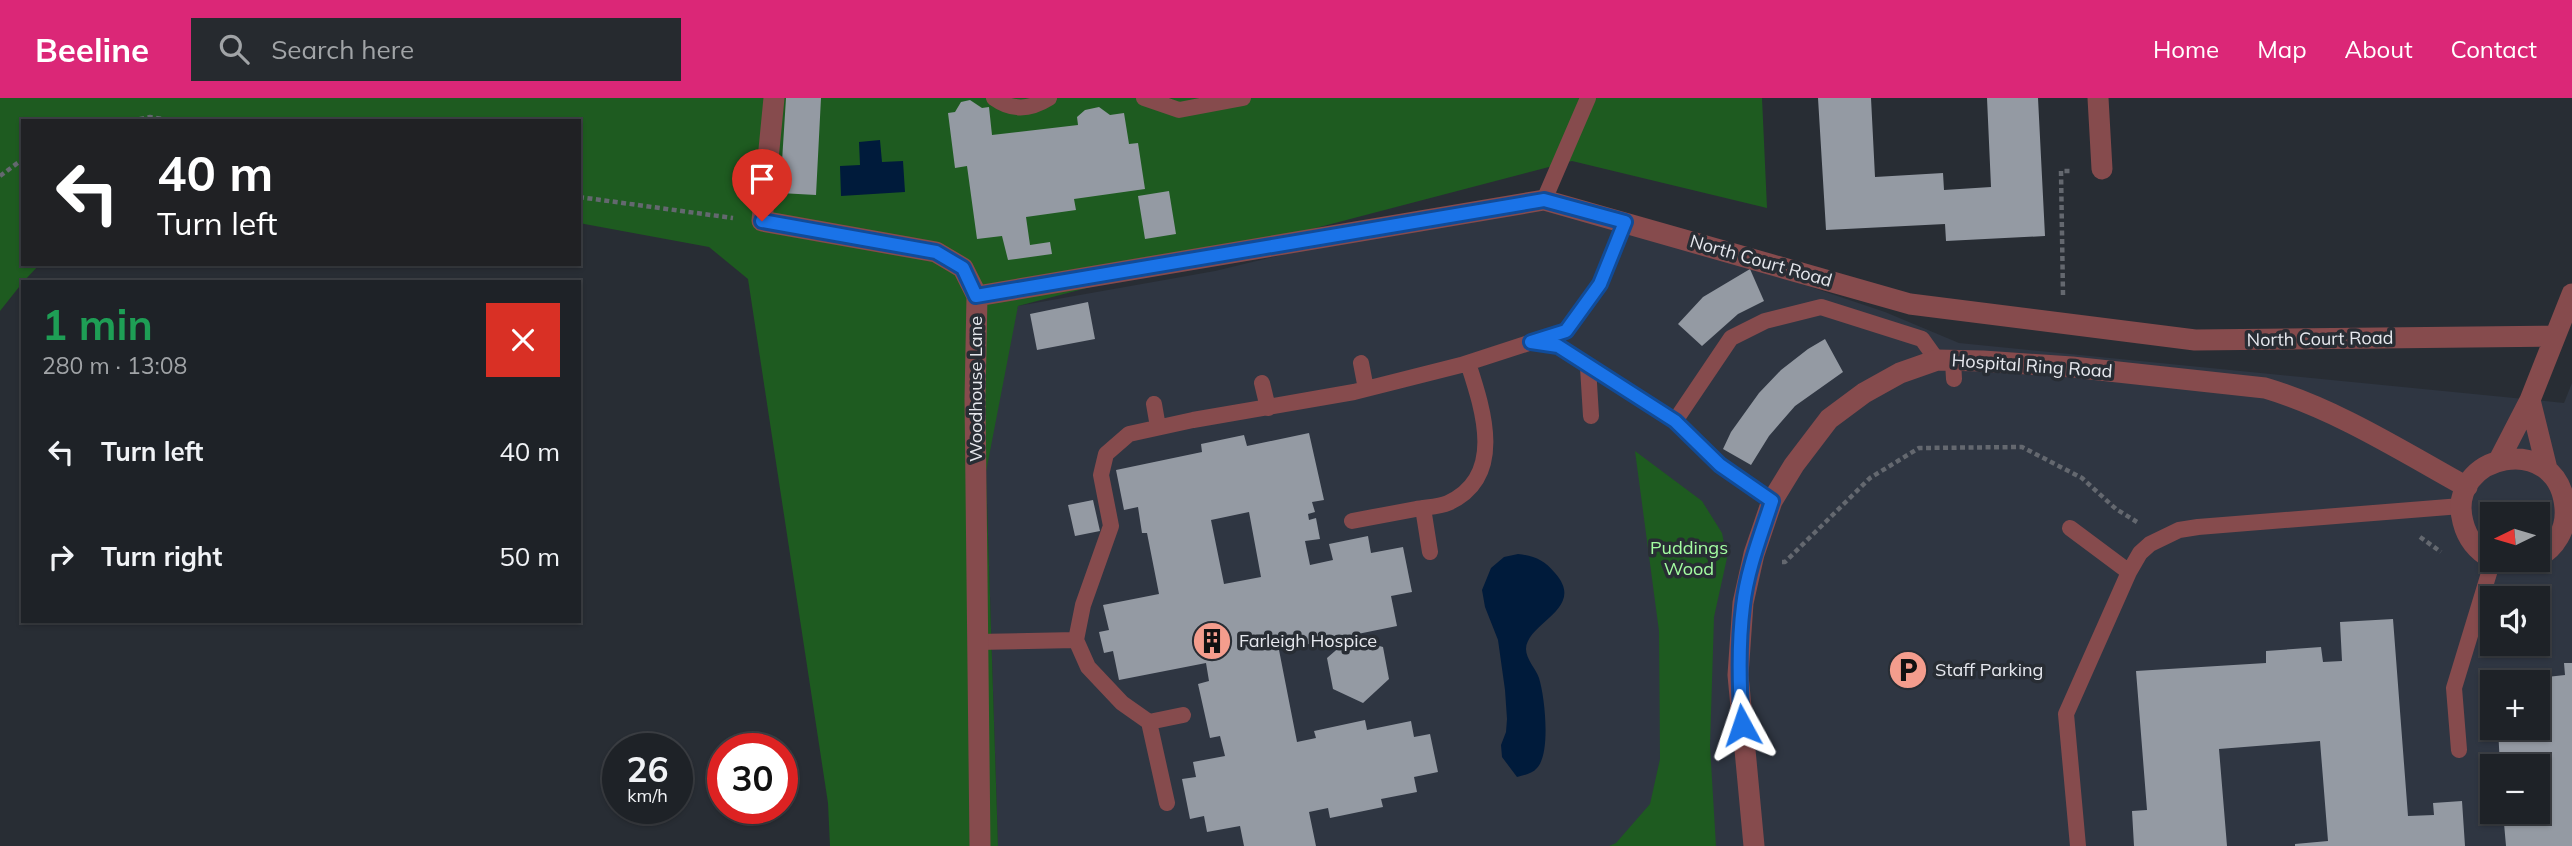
<!DOCTYPE html>
<meta charset="utf-8">
<style>
body{margin:0;font-family:Mulish,sans-serif;background:#262a2f;color:#f1f3f6;height:100vh;display:flex;flex-direction:column;font-size:26px;white-space:nowrap}
*{box-sizing:border-box;margin:0}
p{font-size:23px;color:#a1a4a7}
.icon{flex:none;width:38px;height:38px;fill:none;stroke:currentColor;stroke-width:2;stroke-linecap:round;stroke-linejoin:round}
.map{position:relative;flex:1;overflow:hidden}
.drawer{position:absolute;left:21px;top:182px;width:560px;height:343px;display:flex;flex-direction:column;background:#1e2227;border-radius:0px;box-shadow:0 2px 5px #0004,0 0 0 2px #3c3f44}
.drawer>*{flex:none}
.guide{position:absolute;left:21px;top:21px;width:560px;height:147px;border-radius:0px;box-shadow:0 2px 5px #0004,0 0 0 2px #3c3f44;background:#202124;color:#fff;overflow:hidden}
.needle{width:46px;rotate:265deg}
.fabs{position:absolute;left:2480px;top:404px;display:grid;gap:14px}
.fabs a{display:grid;place-items:center;width:70px;height:70px;border-radius:0px;background:#1e2227;box-shadow:0 2px 5px #0004,0 0 0 2px #3c3f44;font-size:35px}
.speed{position:absolute;left:602px;top:635px;display:flex;gap:14px;font-size:35px;font-weight:700;text-align:center}
.speed>*{display:grid;place-content:center;width:91px;height:91px;border-radius:50%;background:#1e2227;box-shadow:0 2px 5px #0004,0 0 0 2px #3c3f44;line-height:1}
.speed small{font-size:18px;font-weight:400}
.speed .limit{border:10px solid #d22;background:#fff;color:#111}
.pin{position:absolute;display:grid;place-items:center;width:60px;height:60px;color:#fff;margin:-72px -30px;border-radius:50% 50% 50% 0;rotate:-45deg;box-shadow:0 0 7px #0007}
.pin .icon{rotate:45deg}
.me{position:absolute;width:77px;margin:-38px;rotate:355deg;stroke-linejoin:round;filter:drop-shadow(0 0 5px #0008)}
.turn{display:flex;align-items:center;gap:24px;height:147px;padding:0 21px;font-size:32px}
.turn .icon{width:91px;height:91px;stroke-width:2.5}
.turn b{display:block;font-size:49px;line-height:60px}
.round{display:grid;place-items:center;flex:none;width:74px;height:74px;border-radius:0px;background:#262a2f}
.summary{display:flex;align-items:center;justify-content:space-between;height:119px;padding:0 21px}
h1{font-size:42px;font-weight:700;line-height:52px;color:#1e9e55}
ul{padding:0;list-style:none}
li{display:flex;align-items:center;gap:21px;height:105px;padding:0 21px}
li div{flex:1}
li b{display:block;font-size:26px}
li em{font-style:normal}
header{display:flex;align-items:center;gap:42px;box-sizing:border-box;height:98px;padding:0 35px;background:#db2777;color:#fff}
header strong{font-size:33px}
nav{display:flex;gap:38px;margin-inline-start:auto;font-size:24px}
.search{width:490px;height:63px;background:#262a2f;display:flex;align-items:center;gap:18px;box-sizing:border-box;padding:0 24px;border-radius:0px;color:#a1a4a7;font-size:26px}
.map>svg:first-child{display:block}
.built{fill:#2f3642;fill-rule:evenodd}
.green{fill:#1e5b20}
.water{fill:#001b3b}
.building{fill:#949aa3;fill-rule:evenodd}
.lines{fill:none;stroke-linecap:round;stroke-linejoin:round}
.path{stroke:#64686f;stroke-width:4.5;stroke-dasharray:5 3.5;stroke-linecap:butt}
.service{stroke:#864b4d;stroke-width:16}
.minor{stroke:#864b4d;stroke-width:21}
.route-casing{stroke:#114b97;stroke-width:18}
.route{stroke:#1a73e8;stroke-width:12}
.labels{text-anchor:middle;stroke-width:7;stroke-linejoin:round;paint-order:stroke}
.street-label{font-size:18px;fill:#e6e8ee;stroke:#282d34}
.park-label{font-size:18px;fill:#a3fca1;stroke:#282d34}
.poi-label{font-size:18px;fill:#e6e8ee;stroke:#282d34;text-anchor:start}
</style>
<header>
<strong>Beeline</strong>
<div class="search"><svg class="icon" aria-label="search" viewBox="0 0 24 24"><circle cx="10" cy="10" r="6"/><path d="M15 15l6 6"/></svg>Search here</div>
<nav><a>Home</a><a>Map</a><a>About</a><a>Contact</a></nav>
</header>
<div class="map">
<svg width="2572" height="748" viewBox="0 0 2572 748">
<rect width="100%" height="100%" fill="#282d34"/>
<path class="built" d="M1543,111L1721,159L1885,214L1959,245L2564,305L2572,285V748H998L986,374L997,282L1018,208L1215,173L1331,145ZM2492,416H2538V462H2492ZM2492,500H2538V546H2492ZM2492,584H2538V630H2492ZM2492,668H2538V714H2492Z"/>
<path class="green" d="M0,0H1762L1767,110L1572,63L1018,208L986,374L998,748H830L828,705L748,181L709,149L579,125V23H23V166H40L23,184L0,213Z
M1635,353L1702,403L1722,435L1727,460L1714,519L1710,648L1716,748H1609L1616,745L1650,706L1660,661L1659,533Z"/>
<path class="water" d="M880,42L882,64L903,63L905,94L841,98L840,68L860,67L859,44Z
M1518,456C1535,458 1544,462 1555,475C1587,511 1527,524 1526,551C1526,561 1536,571 1539,580C1545,599 1551,656 1537,670C1532,676 1524,677 1517,679L1502,659L1501,647L1506,634L1507,621L1505,592L1498,542L1485,509L1482,492L1491,470L1504,459Z"/>
<path class="building" d="M786,0H821L816,97L780,95Z
M1818,0H1871L1875,79L1943,75L1944,92L1991,89L1987,0H2038L2045,138L1946,143L1945,126L1826,132Z
M970,2L982,10L989,9L992,37L1078,27L1077,19L1085,12L1099,9L1110,17L1124,15L1129,46L1138,45L1145,91L1074,101L1076,112L1026,119L1030,147L1050,144L1052,156L1008,162L1002,138L977,141L967,68L955,70L948,15L955,14L961,4Z
M1169,93L1176,136L1145,141L1138,98Z
M1750,171L1764,203L1738,216L1702,248L1678,226L1703,199Z
M1088,204L1095,241L1037,252L1030,216Z
M1825,241L1843,274L1795,308L1769,338L1751,367L1723,351L1731,334L1759,295L1781,272L1808,251Z
M1309,335L1324,402L1312,404L1315,414L1308,416L1309,422L1316,420L1320,441L1305,443L1310,467L1333,462L1329,446L1368,438L1371,455L1403,449L1412,494L1391,498L1397,528L1279,552L1297,644L1316,640L1314,633L1365,622L1367,632L1411,623L1414,639L1430,636L1438,674L1414,679L1417,694L1381,701L1383,709L1330,720L1328,710L1309,714L1316,748H1244L1240,728L1207,734L1204,718L1190,721L1182,681L1196,679L1193,664L1225,658L1220,638L1210,640L1198,586L1209,583L1206,565L1119,582L1113,553L1104,555L1099,534L1109,532L1103,507L1159,496L1147,435H1142L1138,409L1124,412L1116,372L1202,354L1201,346L1244,337L1247,348ZM1249,414L1261,479L1224,486L1211,422Z
M1093,402L1100,433L1075,438L1068,407Z
M2393,521L2408,718L2434,717L2433,705L2462,703L2465,748H2295V746L2328,743L2320,643L2219,651L2227,748H2134L2132,713L2147,712L2136,573L2266,565V553L2321,549L2323,564L2342,563L2340,524Z
M1350,540L1383,549L1389,581L1363,605L1333,591L1327,560Z
M2564,565H2572V748H2506L2503,714H2538V668H2500L2498,630H2538V584H2512V583L2565,577Z"/>
<g class="lines">
<path class="path" d="M131,23L150,19L174,23
M0,78L23,61
M579,99L733,120
M2063,197L2061,73H2072
M2420,439L2441,454
M1782,464H1785L1870,380L1919,350L2022,349L2082,380L2116,411L2137,424"/>
<path class="service" d="M994,0C1012,13 1030,12 1049,0
M1144,0L1179,12L1243,0
M1544,102L1588,0
M1536,245L1558,248L1675,323L1720,367L1772,403
M1953,263L1954,281
M1361,265L1366,291
M1588,269L1591,318
M1262,285L1268,310
M1154,306L1158,329
M1675,323L1731,240L1765,223L1821,209L1922,241L1937,262
M1423,410L1430,454
M1352,423C1373,419 1395,415 1416,411C1426,409 1439,409 1448,405C1506,379 1483,311 1468,265
M2070,430L2129,474
M976,544L1076,542
M1149,624L1183,617
M2459,652L2454,590L2493,462
M1167,705L1149,624L1122,605L1088,569L1076,542L1083,507L1111,428L1101,377L1106,356L1129,336L1193,322L1354,294L1461,267L1566,233L1600,186L1625,124
M2078,748L2066,616L2129,474L2140,455L2150,446L2179,432L2198,429L2461,408"/>
<path class="minor" d="M774,0L762,123L936,154L963,170L977,198L975,301L980,748
M2098,0L2102,71
M977,198L1544,102L1910,206L2195,242L2554,238
M2530,302L2547,371
M2499,362L2530,302L2572,196
M2492,461C2477,453 2467,440 2463,424C2445,355 2559,332 2565,410C2567,431 2555,450 2538,459
M2497,462L2510,465L2532,462
M1754,748L1738,577L1743,505L1754,456L1772,403L1794,367L1829,321L1864,295L1900,275L1937,262L1983,263L2072,269L2265,290C2336,311 2402,353 2467,389"/>
</g>
<g class="lines">
<g class="route-casing">
<path id="route" d="M762,123L936,154L963,170L976,198L1544,102L1625,124L1600,186L1566,233L1531,244L1558,248L1675,323L1720,367L1772,403C1761,437 1747,472 1743,508C1738,548 1739,587 1742,627"/>
</g>
<use href="#route" class="route"/>
</g>
<defs>
<g id="building-disc" transform="scale(2.0125)"><circle r="9.5" fill="#f49d8d" stroke="#282d34"/><path d="M-4-6H4V6H1V3H-1V6H-4ZM-2.5-4.3h1.7v1.8h-1.7ZM.8-4.3h1.7v1.8H.8ZM-2.5-1h1.7V.8h-1.7ZM.8-1h1.7V.8H.8Z" fill="#111"/></g>
<g id="parking-disc" transform="scale(2.0125)"><circle r="9.5" fill="#f49d8d" stroke="#282d34"/><path d="M-3.5-5.5H1a3.5 3.5 0 0 1 0 7H-1V5.5H-3.5ZM-1-3.4V-.6H.8a1.4 1.4 0 0 0 0-2.8Z" fill="#111"/></g>
</defs>
<g fill-rule="evenodd">
<use href="#building-disc" x="1212" y="543"/>
<use href="#parking-disc" x="1908" y="572"/>
</g>
<g class="labels">
<g class="street-label">
<text transform="translate(1761 163) rotate(16)" y="6">North Court Road</text>
<text transform="translate(2320 241) rotate(-1)" y="6">North Court Road</text>
<text transform="translate(2032 268) rotate(4)" y="6">Hospital Ring Road</text>
<text transform="translate(976 291) rotate(-90)" y="6">Woodhouse Lane</text>
</g>
<g class="park-label">
<text x="1689" y="456">Puddings<tspan x="1689" dy="21">Wood</tspan></text>
</g>
<g class="poi-label">
<text x="1239" y="549">Farleigh Hospice</text>
<text x="1935" y="578">Staff Parking</text>
</g>
</g>
</svg>
<div class="fabs">
<a><svg class="needle" viewBox="-14 -14 28 28"><path d="M0-13l5 13h-10z" fill="#e53935"/><path d="M0 13l5-13h-10z" fill="#a1a4a7"/></svg></a>
<a><svg class="icon" aria-label="sound" viewBox="0 0 24 24"><path d="M4 9h4l5-4v14l-5-4H4zM17 9q2 3 0 6"/></svg></a>
<a>+</a>
<a>−</a>
</div>
<div class="speed"><div>26<small>km/h</small></div><div class="limit">30</div></div>
<div class="pin" style="left:762px;top:123px;background:#d93025"><svg class="icon" aria-label="arrive" viewBox="0 0 24 24"><path d="M6 21V4h12l-3 4 3 4H6"/></svg></div>
<svg class="me" style="left:1742px;top:627px" viewBox="-20 -20 40 40"><path d="M0-17L14 15 0 8-14 15z" fill="#1a73e8" stroke="#fff" stroke-width="4"/></svg>
<div class="guide">
<div class="turn"><svg class="icon" aria-label="left" viewBox="0 0 24 24"><path d="M17 20v-9H6M10 6l-5 5 5 5"/></svg><div><b>40 m</b>Turn left</div></div>
</div>
<section class="drawer">
<div class="summary"><div><h1>1 min</h1><p>280 m · 13:08</p></div><a class="round" style="background:#d93025;color:#fff"><svg class="icon" aria-label="close" viewBox="0 0 24 24"><path d="M6 6l12 12M18 6L6 18"/></svg></a></div>
<ul>
<li><svg class="icon" aria-label="left" viewBox="0 0 24 24"><path d="M17 20v-9H6M10 6l-5 5 5 5"/></svg><div><b>Turn left</b></div><em>40 m</em></li>
<li><svg class="icon" aria-label="right" viewBox="0 0 24 24"><path d="M7 20v-9h11M14 6l5 5-5 5"/></svg><div><b>Turn right</b></div><em>50 m</em></li>
</ul>
</section>
</div>
